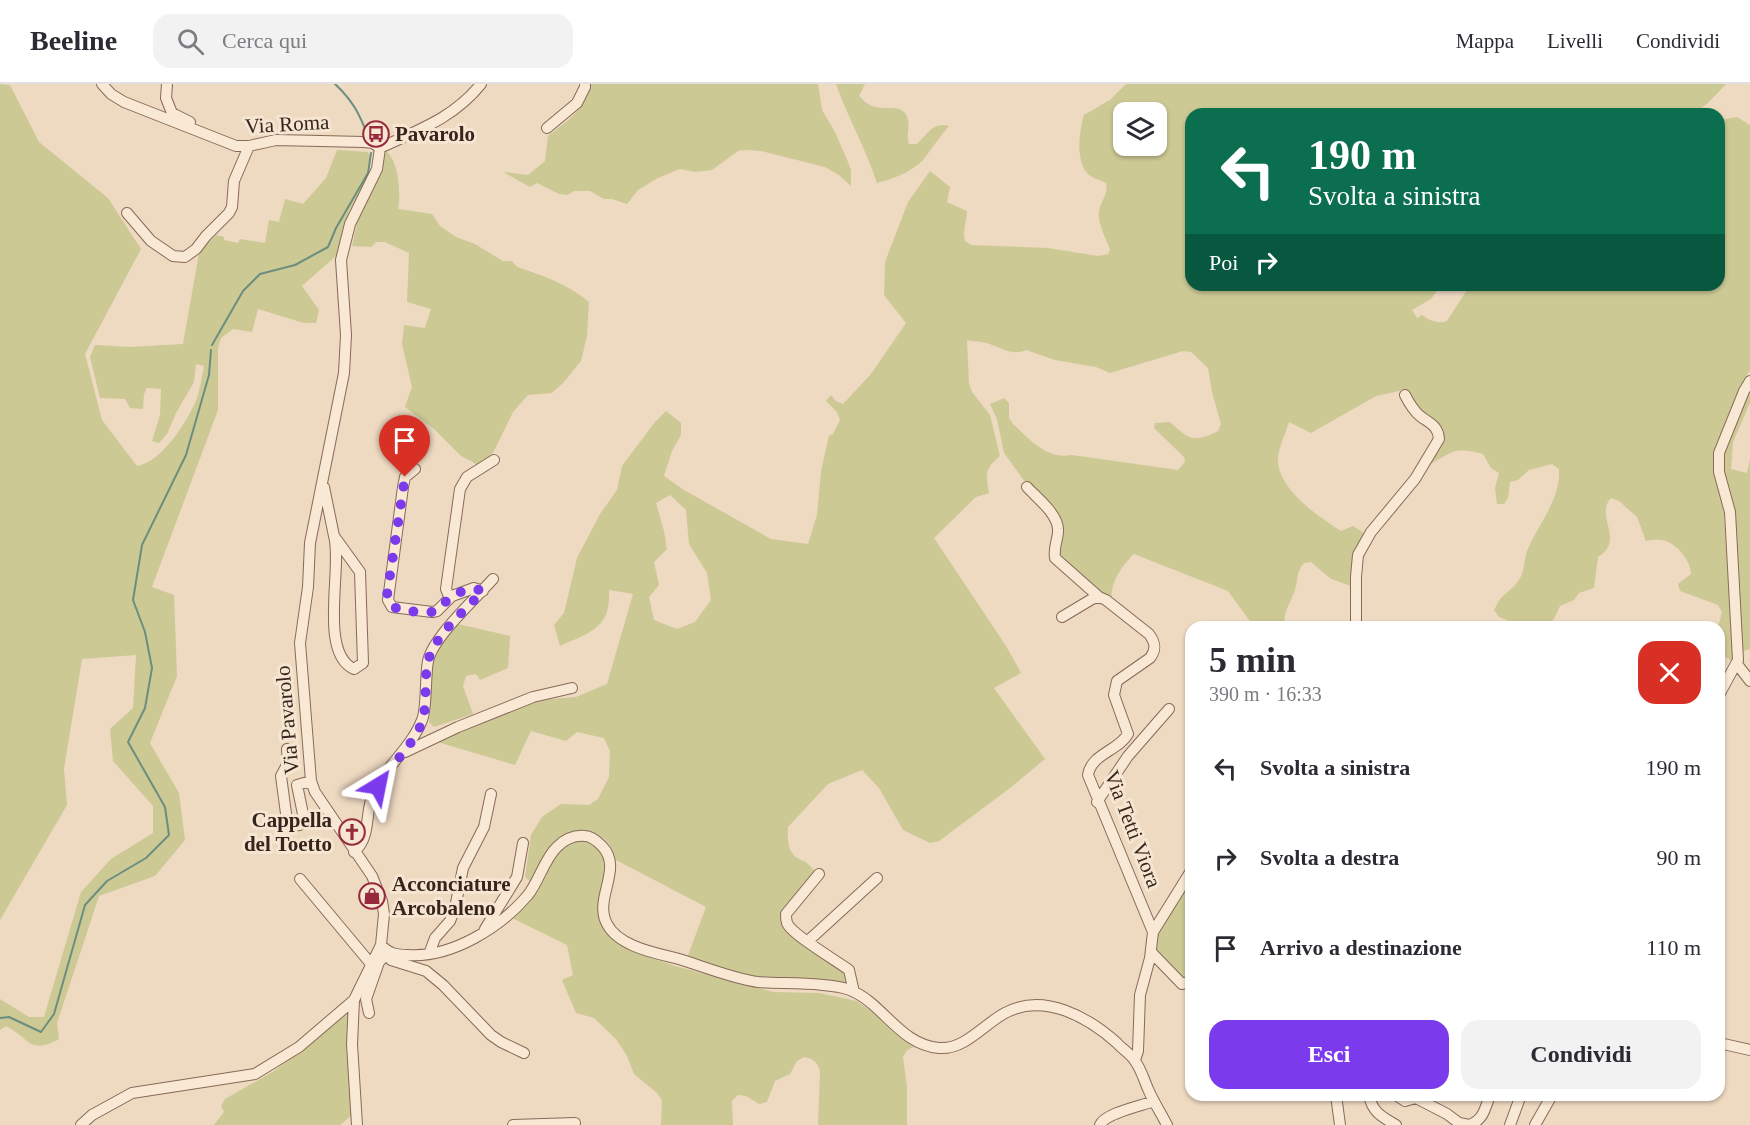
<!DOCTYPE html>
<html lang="it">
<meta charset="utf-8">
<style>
body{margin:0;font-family:Georgia,serif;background:#f2f2f3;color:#2b2b33;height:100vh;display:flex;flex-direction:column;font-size:22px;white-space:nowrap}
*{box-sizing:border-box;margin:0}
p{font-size:20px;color:#7c7c81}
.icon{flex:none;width:33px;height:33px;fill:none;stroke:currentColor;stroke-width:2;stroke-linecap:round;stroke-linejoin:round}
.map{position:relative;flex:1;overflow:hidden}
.panel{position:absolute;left:1185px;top:537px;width:540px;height:480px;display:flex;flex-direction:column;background:#fff;border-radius:18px;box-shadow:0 2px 4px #0004}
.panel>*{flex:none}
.guide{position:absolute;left:1185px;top:24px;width:540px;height:183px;border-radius:18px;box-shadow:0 2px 4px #0004;background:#0b6e4f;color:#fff;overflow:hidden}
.tools{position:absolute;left:1113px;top:18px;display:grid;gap:12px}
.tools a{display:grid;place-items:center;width:54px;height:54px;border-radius:12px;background:#fff;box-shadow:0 2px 4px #0004;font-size:30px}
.pin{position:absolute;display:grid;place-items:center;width:51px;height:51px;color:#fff;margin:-62px -26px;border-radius:50% 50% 50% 0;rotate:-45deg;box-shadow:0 0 6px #0007}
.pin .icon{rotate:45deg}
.me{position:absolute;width:66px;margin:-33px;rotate:35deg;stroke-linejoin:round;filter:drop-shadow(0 0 4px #0008)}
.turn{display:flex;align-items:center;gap:21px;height:126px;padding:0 24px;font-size:27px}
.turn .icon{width:78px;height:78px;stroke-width:2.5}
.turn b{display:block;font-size:42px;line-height:51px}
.then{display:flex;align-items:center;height:57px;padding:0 24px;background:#0003;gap:12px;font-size:22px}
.round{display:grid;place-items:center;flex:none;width:63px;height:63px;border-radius:18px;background:#f2f2f3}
.summary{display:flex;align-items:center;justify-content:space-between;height:102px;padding:0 24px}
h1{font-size:36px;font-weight:700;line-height:45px}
.action{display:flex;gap:12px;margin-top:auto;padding:12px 24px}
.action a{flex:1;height:69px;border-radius:18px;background:#7c3aed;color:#fff;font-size:24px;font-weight:700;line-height:69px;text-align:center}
.action a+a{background:#f2f2f3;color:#2b2b33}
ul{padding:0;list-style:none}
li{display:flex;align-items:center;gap:18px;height:90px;padding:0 24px}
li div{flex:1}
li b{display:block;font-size:22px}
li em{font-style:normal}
header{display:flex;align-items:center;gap:36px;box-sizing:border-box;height:84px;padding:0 30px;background:#fff;border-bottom:2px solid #e1e1e2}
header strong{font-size:28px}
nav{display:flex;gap:33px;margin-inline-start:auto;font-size:21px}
.search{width:420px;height:54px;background:#f2f2f3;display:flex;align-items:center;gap:15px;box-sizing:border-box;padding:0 21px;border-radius:18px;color:#7c7c81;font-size:22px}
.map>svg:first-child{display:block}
.green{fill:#ccc995;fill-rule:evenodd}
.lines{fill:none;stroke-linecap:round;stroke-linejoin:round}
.stream{stroke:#6b8e7f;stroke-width:2}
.minor-casing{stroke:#876a59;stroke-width:12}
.minor{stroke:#f9e8d4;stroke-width:10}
.route{stroke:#7c3aed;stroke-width:10;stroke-dasharray:0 18}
.labels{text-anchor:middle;stroke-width:6;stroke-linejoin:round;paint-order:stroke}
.street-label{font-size:21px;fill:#37251d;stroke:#f5e5d1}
.poi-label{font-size:21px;font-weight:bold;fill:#37251d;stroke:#f5e5d1;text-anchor:start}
</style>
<header>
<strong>Beeline</strong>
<div class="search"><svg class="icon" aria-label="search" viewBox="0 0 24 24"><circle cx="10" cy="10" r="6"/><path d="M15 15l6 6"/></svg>Cerca qui</div>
<nav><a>Mappa</a><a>Livelli</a><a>Condividi</a></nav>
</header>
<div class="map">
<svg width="1750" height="1041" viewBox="0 0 1750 1041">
<rect width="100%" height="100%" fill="#eed9c1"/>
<path class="green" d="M0,0L10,1L39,58L108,114L141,165L85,270L102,336L137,382C163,377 187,338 197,314C200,304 202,292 204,282L196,280L194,298L176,329L167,350L159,359L152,357L160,331L161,305L147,304L144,310L143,325L130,324L125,315L100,314L90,273L95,261L129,263L183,260L199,169L216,151L224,153V156L238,159L240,155L265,159L269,136L279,138L285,115L303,120L326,94L337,66L368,68L370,72L367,86L369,88L366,99L349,127L338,170L302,202L319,226L316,239H304L258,225L252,248L233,245L221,254L218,264V326L152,503L174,511L177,592L150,659L179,709L185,756L155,792L99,812L57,939L59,955C29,971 31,955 6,942L0,946V915L29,933H44L81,808L111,775L153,749V722L113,677L110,645L133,624L136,571L82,575L64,685L67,721L0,836Z
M588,0H818L822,26L835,48L848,78L851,86V102L839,91L825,83L761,67L746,66L738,67L712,86L696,88L680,85L658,94L638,106L627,120L612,115H604L590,107H574L567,111L559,110L537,99L530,103L503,88L528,91L545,77L548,52C565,38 589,24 588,0Z
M836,0H865L859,12C864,17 868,21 875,23C886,26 905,19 908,36C910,44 906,50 909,60H917C927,51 933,37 949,42C939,53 932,65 923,76C912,88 892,95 877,99C866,65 848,34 836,0Z
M1126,0H1726L1708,19L1700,25L1706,30H1464L1458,26L1453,30H1191V201H1441L1431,215L1412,226L1417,234L1422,231C1430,237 1438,240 1447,237L1470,201H1719V36L1737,33L1750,41V286L1739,304L1713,368L1714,389L1724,429L1733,571L1732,577L1719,569L1718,543L1722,528L1718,521L1680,507L1678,500L1691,490C1691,478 1678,461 1666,457C1660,455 1653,456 1646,457L1637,433L1619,417L1611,414C1594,432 1626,456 1598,473L1594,504L1579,509L1574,516L1560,522C1558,526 1556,531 1554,535C1550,540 1542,540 1537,543H1514V539L1499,533L1494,526C1496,523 1498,517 1501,514C1508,507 1515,503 1520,494C1525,486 1524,476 1527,467C1538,440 1561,416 1559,385L1552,380L1529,386L1518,396L1510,398L1508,414L1504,420H1497L1495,404L1499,389L1491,384L1483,370C1452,362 1452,369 1427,382L1442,356L1404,306L1376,312L1311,349L1289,338C1286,348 1276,370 1278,379C1281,407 1319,433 1341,447L1353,442L1367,451L1351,502L1331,495L1311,478L1304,479C1295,490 1299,494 1295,506C1291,519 1282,528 1285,543H1254L1228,507L1134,470C1123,480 1109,500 1112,516L1101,511L1058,473L1061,447L1004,369L997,335L990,320L1004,314L1009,319V334L1013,340C1030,356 1047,376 1072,371L1178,386L1185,378L1184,373L1154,344L1155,339L1170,338C1189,356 1194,359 1218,347L1221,340L1212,308L1208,284L1191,268L1183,267L1110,289L1096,283L1055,276L1026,266C1010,273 998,261 982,258C977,257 973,258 967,256L969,299L972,308L990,331L1000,372C984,385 986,390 989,409L976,413L934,454L1006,562L1021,589L994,604L1045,675L1010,704L939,757L930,759L903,746L879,704L862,686L828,700L788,743C787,760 788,772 806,778L817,789L784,836L847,887L850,902L756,894L687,874L706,823L616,776C607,744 593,750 564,752L532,799L525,793L531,751L542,733L561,720L589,721L598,715L609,693L610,667L604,654L577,648L566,657L531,647L515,681L434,657L527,617L576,613L607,600L633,510L609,506C611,544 591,548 560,562L554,541L564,529L577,474L600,430L617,406L622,382L655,338L666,327L681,339V351L672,367L664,392L684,406L771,455L808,460L817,431L821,387L829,352L833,350L840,336L837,328L826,317L831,311L836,317L843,320L871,290L906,239L884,211L885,178L908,118L930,87L950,103L947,118L967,127C967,137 962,146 965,157L971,161L1048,164L1098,172L1108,170L1110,166C1106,154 1097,139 1099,127C1101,116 1109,110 1106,99C1101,96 1094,95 1089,91C1075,79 1079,47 1084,31L1110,16ZM1124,28H1156V62H1124ZM670,411L686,426L689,460L707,489L711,516L695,538L677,545L654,536L649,513L659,501L654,478L667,465L664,447L656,419Z
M385,66C399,76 401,110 398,125L432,130L440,142L456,153L475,160L503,177H512L517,183C544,192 568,200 589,218L587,252L581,277L564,298L552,309L528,311L513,328L493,369L478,381L461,372L434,345L405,323L412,303L402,260L404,241L425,244L431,225L407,218L409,169L385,158H376L371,163L352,162L357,139L368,112L381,90Z
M1750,299V319L1733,358L1731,385L1747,389L1750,375V565L1740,568L1720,369Z
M458,540L510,552L508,584L480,596L476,590L466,592L463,602L473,630L434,643L429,638L432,580L441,561Z
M575,755L595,758L608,777L603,834L600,836L607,850L617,859L632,867L675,882L773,908L819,909L857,917L913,958L914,963L907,966L903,973L907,1003V1041H818L820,988C818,978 814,975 804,973L797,977L790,990L775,997L767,1018L759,1020L746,1012L738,1011L732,1017L733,1041H661L662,1016L657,1009L634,990L627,972L616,955L594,934L576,929L562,896L573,891L567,861L510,833L556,766Z
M1191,788V896L1183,899L1152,868L1154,848Z
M349,928L353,1030L340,1041H214L224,1028L221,1022L225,1015L274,987Z"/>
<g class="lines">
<path class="stream" d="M335,0C353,17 359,29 368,52
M212,261L243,207L260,190L295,181L328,163L336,144L368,89L371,69
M0,934L9,933L41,948L54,930L85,821L107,797L146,774L169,751L165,723L128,658L145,624L152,584L145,548L133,516L142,461L186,371L209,291L211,266"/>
<g class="minor-casing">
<path id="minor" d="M102,0L111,10L124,18L236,62H249L276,56L364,58L373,59L380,64
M167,0L166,14L172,29L190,38
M547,44L577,19L585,3V0
M380,64C418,46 454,34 481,0
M127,129L151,157L173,172L185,173L196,165L206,152L229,129L232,123L234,97L249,62
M415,385L405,393L403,403L388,516L392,523L432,528L437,527L452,512
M324,403L334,452L360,488L363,579L354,585C318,569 343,482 334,452
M1027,403C1037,414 1057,429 1058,445C1059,454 1053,462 1055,474L1099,513L1106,516L1149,550C1155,558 1157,565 1150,574L1117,597L1114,611L1128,650C1118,667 1091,670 1088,691L1153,848L1150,874L1140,911L1138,967L1135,976
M483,507L474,504L452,512L448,510L446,505L460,405L467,393L494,376
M1062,533L1092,515L1099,513
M1356,543V493L1358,471L1371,448L1415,395L1439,355C1438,341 1429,339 1420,332C1413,326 1409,319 1405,311
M1737,580L1750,597
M1719,611L1738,576L1730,428L1719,388V369L1744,307L1750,297
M287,665L288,679L281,692L287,737L291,742L300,741L304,735L297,701L311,697
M405,668L458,643L533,613L572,604
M1097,718L1128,672L1169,625
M354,768C371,753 365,731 372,713C383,684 411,665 422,636C427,625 425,592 428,577C433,553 477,513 493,495
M819,790L786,830C786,833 786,836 787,839C791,850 837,877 849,886L854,908
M300,795L371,880
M485,845L517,793L523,759
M1153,848L1191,787
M808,857L877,794
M381,861C389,870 397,871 408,871C452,874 501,843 528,811C539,797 545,774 557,763C564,756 574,751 585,752C591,752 597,757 602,762C624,785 593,814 607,840C619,863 656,869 679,875C702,882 734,895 758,898C781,900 830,898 850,906C883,919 900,961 939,964C965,966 984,940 1005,929C1044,908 1088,933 1117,959C1122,965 1131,970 1135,977C1141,985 1144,996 1148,1005C1153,1017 1161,1029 1167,1041
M1151,868L1182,900L1191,897
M429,870L435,854L450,837L455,824L463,784L484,743L491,710
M387,871L391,876L426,887L443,901L491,951L501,958L524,969
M354,916L352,960L357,1041
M369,929L366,915L379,878L384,873
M1719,959L1750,966
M1336,1011L1340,1041
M1369,1011C1372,1028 1382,1033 1396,1041
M1396,1011L1405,1017L1416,1014L1447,1030L1459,1039L1469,1041
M81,1041L92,1031L132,1009L255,990L299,963L354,916L381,861L384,830L382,817L372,792L315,708L311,697L300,559L308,503L310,459L344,289L346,251L341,176L350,140L377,85L380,64
M513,1041L575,1039
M1100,1041C1105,1029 1141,1022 1154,1017
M1469,1041C1484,1036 1485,1024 1490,1011
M1510,1041L1521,1011
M1535,1041L1552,1011"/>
</g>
<use href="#minor" class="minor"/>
</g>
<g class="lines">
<path class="route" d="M378,702C390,681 418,657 423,634C428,615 423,593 429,574C436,551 466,525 483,507C473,503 460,507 451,513C444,518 441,526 432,528C417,527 389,531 387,511L405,393"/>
</g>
<defs>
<g id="bus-ring" transform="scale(1.35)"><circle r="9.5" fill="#f5e5d1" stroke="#96293c" stroke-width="1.5"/><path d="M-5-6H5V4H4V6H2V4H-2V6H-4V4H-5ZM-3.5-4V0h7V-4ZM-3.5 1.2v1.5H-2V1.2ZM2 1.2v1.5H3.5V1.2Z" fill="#96293c"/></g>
<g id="church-ring" transform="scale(1.35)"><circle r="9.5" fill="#f5e5d1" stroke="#96293c" stroke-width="1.5"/><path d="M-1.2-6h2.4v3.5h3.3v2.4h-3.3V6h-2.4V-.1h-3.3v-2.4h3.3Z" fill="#96293c"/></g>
<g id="shop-ring" transform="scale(1.35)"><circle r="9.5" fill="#f5e5d1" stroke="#96293c" stroke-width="1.5"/><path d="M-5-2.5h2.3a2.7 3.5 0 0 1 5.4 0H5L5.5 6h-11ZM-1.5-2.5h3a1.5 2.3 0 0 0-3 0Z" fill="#96293c"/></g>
</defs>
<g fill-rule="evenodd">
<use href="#bus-ring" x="376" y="50"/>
<use href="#church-ring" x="352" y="748"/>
<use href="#shop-ring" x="372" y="812"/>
</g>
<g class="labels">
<g class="street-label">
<text transform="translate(287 40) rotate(-3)" y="7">Via Roma</text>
<text transform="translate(287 636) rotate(-95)" y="7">Via Pavarolo</text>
<text transform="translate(1133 745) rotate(69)" y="7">Via Tetti Viora</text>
</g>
<g class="poi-label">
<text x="395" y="57">Pavarolo</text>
<text x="332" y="743" text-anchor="end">Cappella<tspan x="332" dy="24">del Toetto</tspan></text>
<text x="392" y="807">Acconciature<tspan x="392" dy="24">Arcobaleno</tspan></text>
</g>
</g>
</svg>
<div class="tools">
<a><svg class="icon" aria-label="layers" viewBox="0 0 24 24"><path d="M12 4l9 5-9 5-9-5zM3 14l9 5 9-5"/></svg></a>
</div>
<div class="pin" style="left:405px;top:393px;background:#d93025"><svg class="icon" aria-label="arrive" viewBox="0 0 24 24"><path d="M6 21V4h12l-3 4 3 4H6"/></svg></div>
<svg class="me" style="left:378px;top:702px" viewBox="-20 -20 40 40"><path d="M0-17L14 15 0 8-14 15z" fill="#7c3aed" stroke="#fff" stroke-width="4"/></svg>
<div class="guide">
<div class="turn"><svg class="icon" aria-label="left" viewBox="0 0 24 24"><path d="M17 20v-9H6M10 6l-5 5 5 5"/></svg><div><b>190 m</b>Svolta a sinistra</div></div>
<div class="then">Poi<svg class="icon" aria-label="right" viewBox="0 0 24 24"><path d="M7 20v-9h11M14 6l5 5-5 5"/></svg></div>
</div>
<section class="panel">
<div class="summary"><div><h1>5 min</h1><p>390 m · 16:33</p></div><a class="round" style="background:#d93025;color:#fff"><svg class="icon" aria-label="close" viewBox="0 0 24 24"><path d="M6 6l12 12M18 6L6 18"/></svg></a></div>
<ul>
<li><svg class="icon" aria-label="left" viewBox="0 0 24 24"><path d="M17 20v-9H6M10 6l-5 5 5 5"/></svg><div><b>Svolta a sinistra</b></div><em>190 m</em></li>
<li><svg class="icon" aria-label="right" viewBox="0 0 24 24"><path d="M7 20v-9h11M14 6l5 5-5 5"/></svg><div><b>Svolta a destra</b></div><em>90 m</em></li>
<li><svg class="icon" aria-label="arrive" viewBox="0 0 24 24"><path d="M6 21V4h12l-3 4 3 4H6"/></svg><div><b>Arrivo a destinazione</b></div><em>110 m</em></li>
</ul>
<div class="action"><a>Esci</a><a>Condividi</a></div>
</section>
</div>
